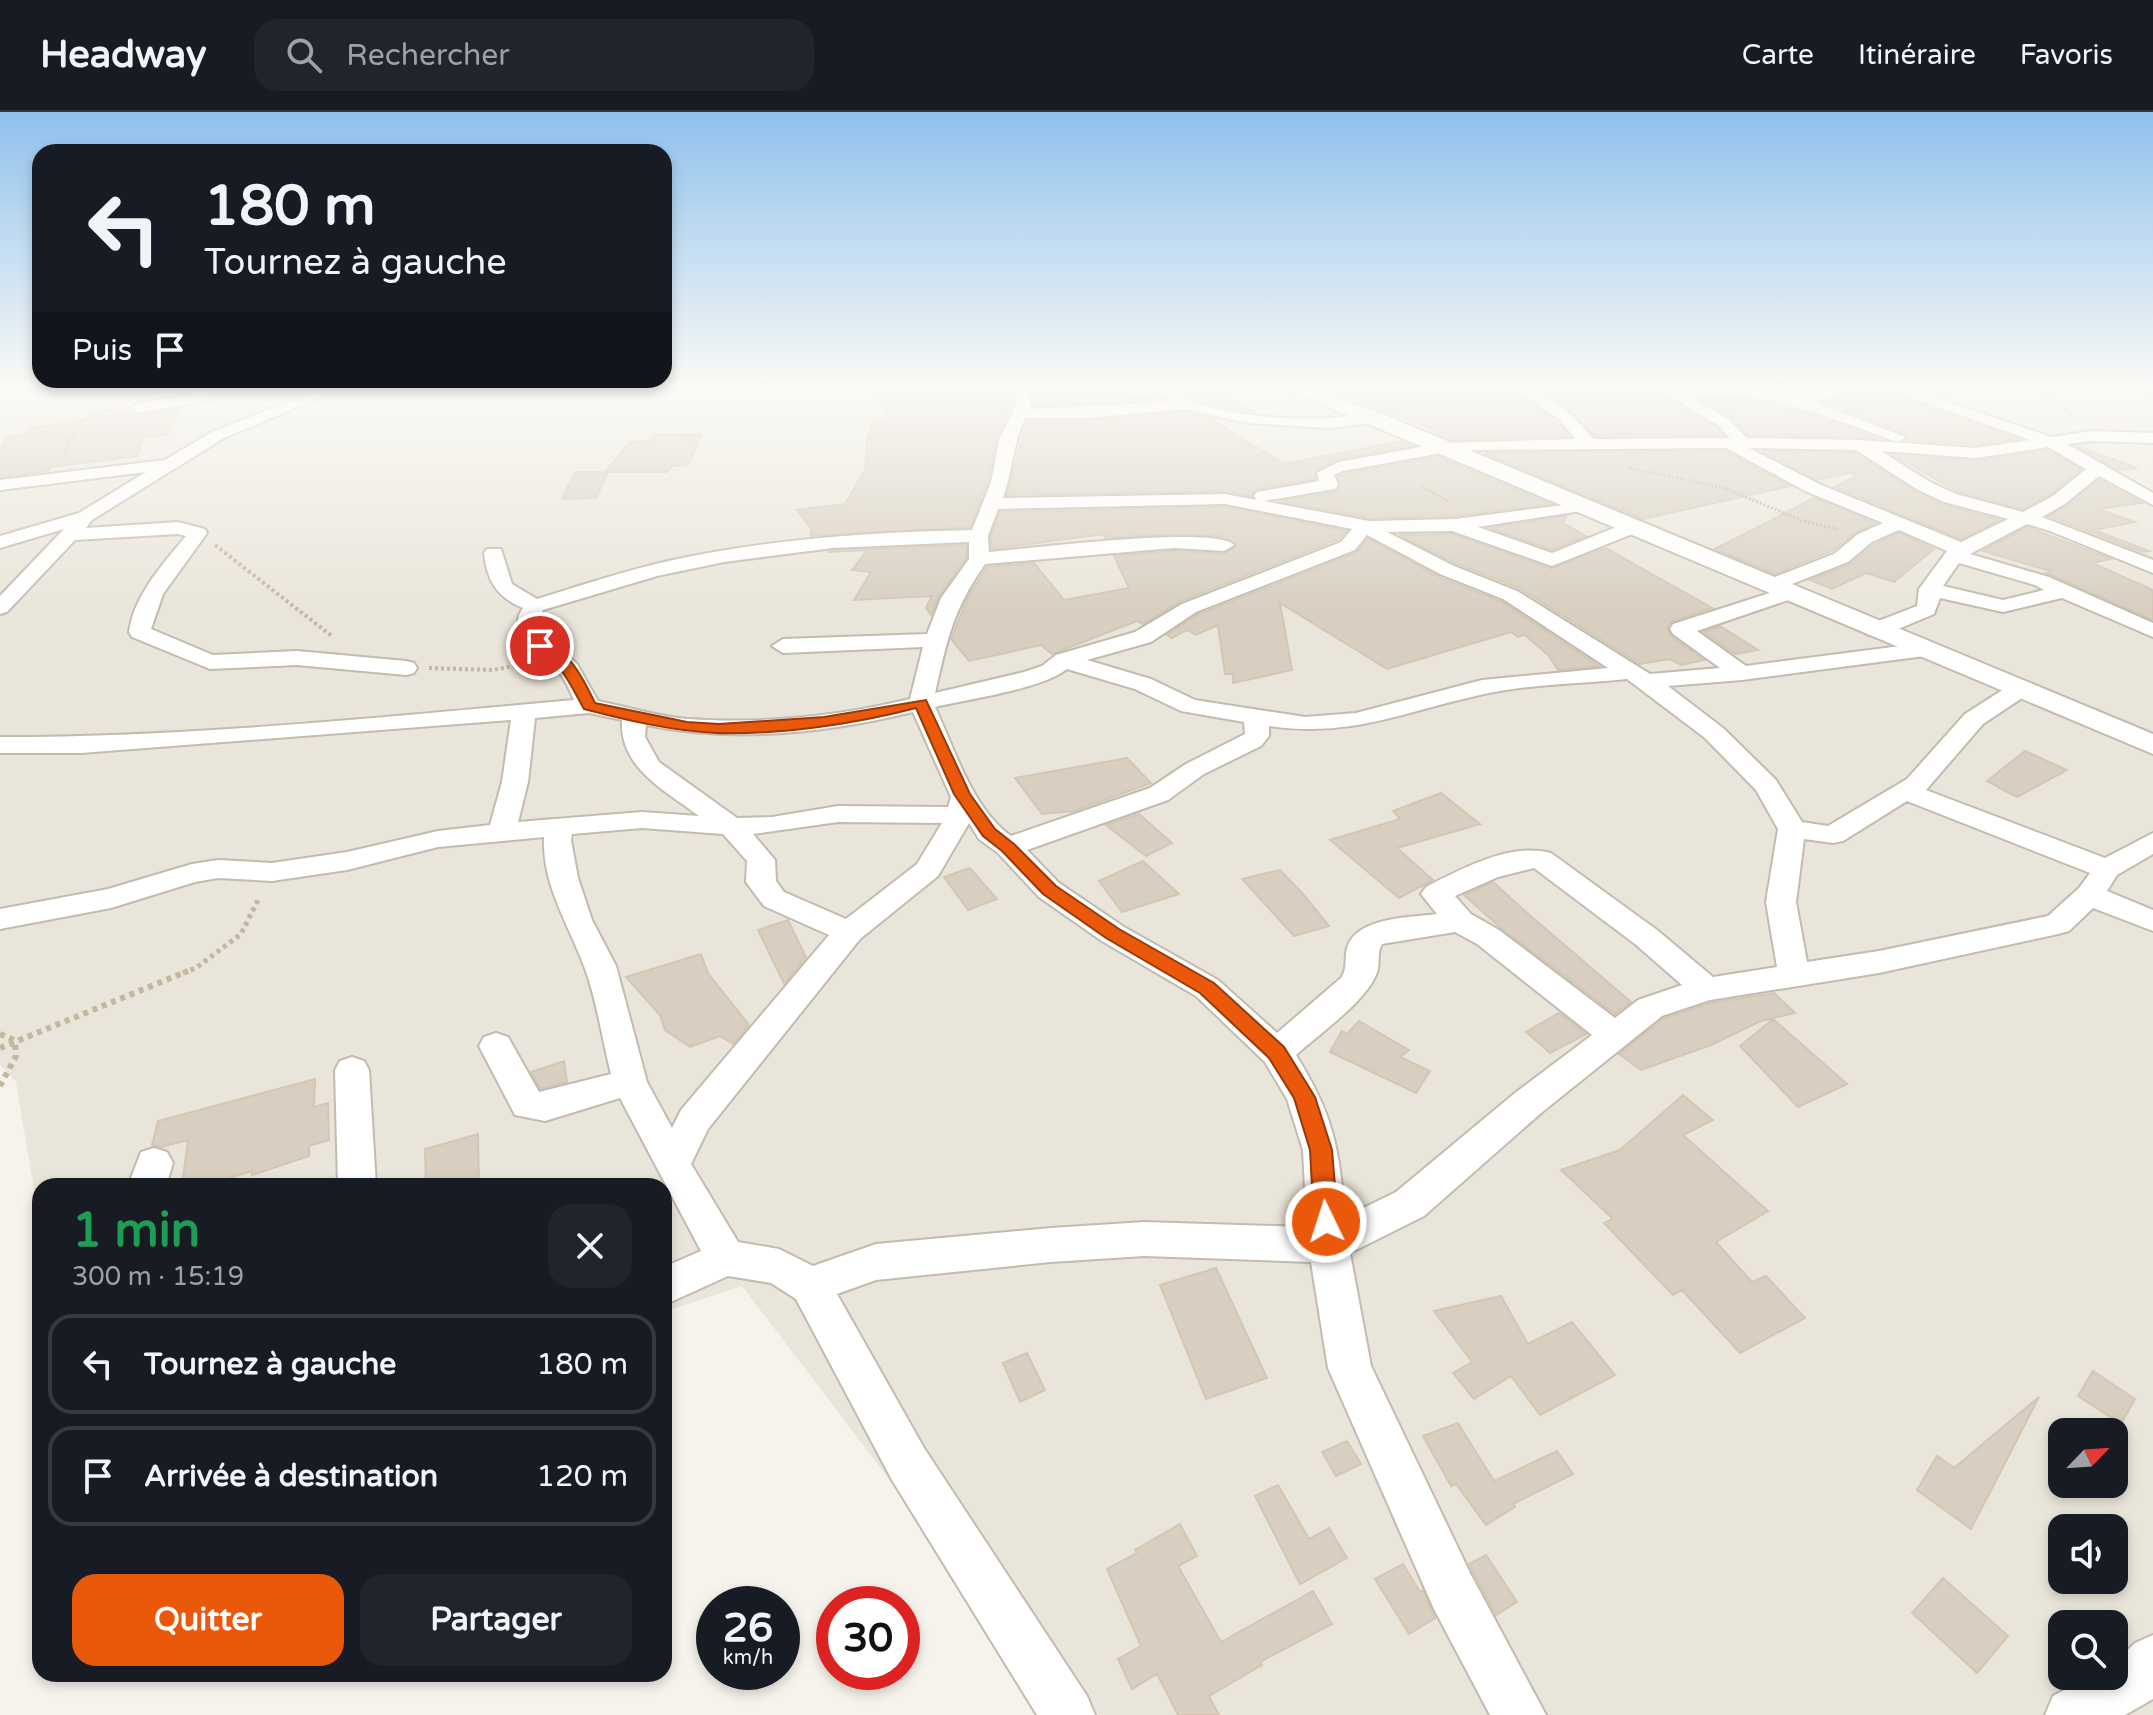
<!DOCTYPE html>
<html lang="fr">
<meta charset="utf-8">
<style>
body{margin:0;font-family:"Varela Round",sans-serif;background:#20242c;color:#f1f3f6;height:100vh;display:flex;flex-direction:column;font-size:30px;white-space:nowrap}
*{box-sizing:border-box;margin:0}
p{font-size:26px;color:#9ea1a6}
.icon{flex:none;width:44px;height:44px;fill:none;stroke:currentColor;stroke-width:2;stroke-linecap:round;stroke-linejoin:round}
.map{position:relative;flex:1;overflow:hidden}
.sheet{position:absolute;left:32px;top:1066px;width:640px;height:504px;display:flex;flex-direction:column;background:#171b24;border-radius:24px;box-shadow:0 4px 12px #0003}
.sheet>*{flex:none}
.top-card{position:absolute;left:32px;top:32px;width:640px;height:244px;border-radius:24px;box-shadow:0 4px 12px #0003;background:#171b24;color:#f1f3f6;overflow:hidden}
.needle{width:52px;rotate:65deg}
.controls{position:absolute;left:2048px;top:1306px;display:grid;gap:16px}
.controls a{display:grid;place-items:center;width:80px;height:80px;border-radius:16px;background:#171b24;box-shadow:0 4px 12px #0003;font-size:40px}
.speed{position:absolute;left:696px;top:1474px;display:flex;gap:16px;font-size:40px;font-weight:700;text-align:center}
.speed>*{display:grid;place-content:center;width:104px;height:104px;border-radius:50%;background:#171b24;box-shadow:0 4px 12px #0003;line-height:1}
.speed small{font-size:20px;font-weight:400}
.speed .limit{border:12px solid #d22;background:#fff;color:#111}
.pin{position:absolute;display:grid;place-items:center;width:68px;height:68px;color:#fff;margin:-34px;border:4px solid #fff;border-radius:50%;box-shadow:0 2px 8px #0007}
.me{position:absolute;width:88px;margin:-44px;rotate:356deg;stroke-linejoin:round;filter:drop-shadow(0 0 6px #0008)}
.turn{display:flex;align-items:center;gap:28px;height:168px;padding:0 40px;font-size:36px}
.turn .icon{width:104px;height:104px;stroke-width:2.5}
.turn b{display:block;font-size:56px;line-height:68px}
.then{display:flex;align-items:center;height:76px;padding:0 40px;background:#0003;gap:16px;font-size:30px}
.round{display:grid;place-items:center;flex:none;width:84px;height:84px;border-radius:24px;background:#20242c}
.headline{display:flex;align-items:center;justify-content:space-between;height:136px;padding:0 40px}
h1{font-size:48px;font-weight:800;line-height:60px;color:#1e9e55}
.cta{display:flex;gap:16px;margin-top:auto;padding:16px 40px}
.cta a{flex:1;height:92px;border-radius:24px;background:#ea580c;color:#fff;font-size:32px;font-weight:800;line-height:92px;text-align:center}
.cta a+a{background:#20242c;color:#f1f3f6}
ul{padding:0;list-style:none}
li{display:flex;align-items:center;gap:24px;height:100px;margin:0 16px 12px;padding:0 24px;border:4px solid #363941;border-radius:24px}
li div{flex:1}
li b{display:block;font-size:30px}
li em{font-style:normal}
header{display:flex;align-items:center;gap:48px;box-sizing:border-box;height:112px;padding:0 40px;background:#171b24;border-bottom:2px solid #363941}
header strong{font-size:38px}
nav{display:flex;gap:44px;margin-inline-start:auto;font-size:28px}
.search{width:560px;height:72px;background:#20242c;display:flex;align-items:center;gap:20px;box-sizing:border-box;padding:0 28px;border-radius:24px;color:#9ea1a6;font-size:30px}
.map>svg:first-child{display:block}
.residential{fill:#eae5da;fill-rule:evenodd}
.building{fill:#d8cfc1;stroke:#d3c7b4;stroke-width:2}
.lines{fill:none;stroke-linecap:round;stroke-linejoin:round}
.minor-casing{stroke:#c2bbae;stroke-width:4}
.tertiary-casing{stroke:#c2bbae;stroke-width:4}
.path-far3{stroke:#c4b79f;stroke-width:3;stroke-dasharray:2 2;stroke-linecap:butt}
.path-far2{stroke:#c4b79f;stroke-width:4;stroke-dasharray:3 3;stroke-linecap:butt}
.path-far1{stroke:#c4b79f;stroke-width:5;stroke-dasharray:4 4;stroke-linecap:butt}
.path{stroke:#c4b79f;stroke-width:6;stroke-dasharray:5 5;stroke-linecap:butt}
.minor{fill:#fff;fill-rule:evenodd}
.tertiary{fill:#fff;fill-rule:evenodd}
.route{fill:#ea580c;stroke:#983908;stroke-width:2}
</style>
<header>
<strong>Headway</strong>
<div class="search"><svg class="icon" aria-label="search" viewBox="0 0 24 24"><circle cx="10" cy="10" r="6"/><path d="M15 15l6 6"/></svg>Rechercher</div>
<nav><a>Carte</a><a>Itinéraire</a><a>Favoris</a></nav>
</header>
<div class="map">
<svg width="2153" height="1603" viewBox="0 0 2153 1603">
<rect width="100%" height="100%" fill="#f6f3ec"/>
<path class="residential" d="M0,274H2153V1603H1081L998,1510L742,1174L664,1200V1074H40V1113L16,970L0,953ZM2062,1320H2114V1372H2062ZM2062,1416H2114V1468H2062ZM2062,1512H2114V1564H2062Z"/>
<path class="building" d="M1028,274H1127L1128,287L1160,283L1165,287L1033,294L1034,285Z
M1320,274H1508L1557,309L1570,324L1452,328L1438,322L1443,321Z
M1530,274L1670,276L1663,281L1664,285L1716,315L1723,323L1595,324L1559,289Z
M991,275L1009,276L1014,286L996,327L988,369L970,415L811,424V416L797,398L845,392L865,358L867,329L873,309L888,307L877,280Z
M1211,276L1254,300L1210,292L1181,280Z
M1871,277L1920,292L2018,327L1976,333L1907,328V322L1824,290Z
M1717,286L1743,287L1792,297L1878,326L1748,323L1730,304L1700,287Z
M179,297L168,322L144,325L137,344L50,355L48,359L0,365V336L7,325L24,323L28,317L132,300L140,304Z
M1185,300L1215,307H1210L1284,352L1402,329L1412,334L1338,347L1316,358L1315,367L1256,377L1251,384L1225,379L1007,383L1027,309H1087Z
M702,322L688,353L673,354L667,360H608L596,386L562,387L575,360H605L630,330L651,329L654,323Z
M2076,334H2077L2137,356L2119,358Z
M2047,338L2081,357L2051,382L2023,397L1957,379L1893,343L1976,349Z
M1725,339L1790,374L1643,407L1484,341Z
M1762,339L1855,341L1917,381L1943,393L1999,408L1961,427L1835,375L1855,365L1853,360L1817,368Z
M1438,345L1550,392L1455,404L1369,406L1281,389L1336,380L1340,375L1338,365L1344,362Z
M2099,368L2142,391L2097,397L2135,410L2094,418L2149,439L2142,440L2049,404Z
M1814,386L1875,411L1856,420L1832,439L1775,462L1715,437Z
M1225,395L1346,419L1339,427L1181,489L1143,512L1137,509L1052,542L1041,533L969,549L951,527L968,485L987,455L1034,451L1064,488L1129,476L1114,444L1174,439L1224,442L1237,434L1220,424L1157,423L1105,426L1104,422L992,437L991,424L1000,400Z
M1566,404L1563,411L1586,424L1552,438L1490,416Z
M2027,415L2111,447L2092,451L2153,478V508L2046,461L2050,459L1983,439Z
M1899,421L1934,437L1894,470L1866,461L1832,477L1810,468L1849,453L1874,433Z
M1452,422L1551,457L1606,436L1712,496L1672,509L1667,515L1671,524L1704,548L1681,553L1670,547L1640,552L1519,476L1455,451L1399,423Z
M1368,427L1439,465L1502,490L1599,554L1558,558L1549,544L1525,523L1518,525L1511,520L1387,557L1280,491L1292,558L1233,571V562H1225L1218,513L1196,523L1187,518L1172,526L1167,523L1197,503L1356,441Z
M966,433V446L939,484L931,503L926,496L932,484L854,488L871,460L852,458L867,438L828,440L833,439Z
M1720,514L1758,538L1735,542L1704,520Z
M2025,639L2067,658L2017,685L1987,669Z
M1127,646L1151,671L1074,699L1042,702L1015,666Z
M1441,681L1480,712L1397,736L1433,768L1399,786L1330,728L1400,707L1393,699Z
M1139,702L1172,731L1146,744L1106,713Z
M1143,749L1179,782L1122,800L1099,769Z
M970,756L997,787L968,798L944,765Z
M1280,758L1303,782L1329,814L1294,824L1242,767Z
M1493,770L1526,800L1631,890L1615,902L1502,817L1464,783Z
M788,808L806,845L784,872L758,818Z
M701,842L708,861L749,913L733,932L720,924L690,935L665,918L660,903L626,865Z
M1774,881L1795,901L1761,909L1711,933L1641,958L1619,942L1663,907L1711,891Z
M1559,901L1586,922L1550,941L1526,920Z
M1773,907L1847,972L1798,995L1740,934Z
M1359,909L1409,938L1400,945L1430,959L1416,981L1330,940L1342,919L1347,922Z
M564,949L567,970L540,977L531,960Z
M315,967L314,995L328,991L329,1028L309,1034V1044L252,1063V1059L203,1074H182L188,1028L162,1035L152,1033L158,1009Z
M1683,983L1713,1008L1683,1023L1768,1099L1716,1130L1752,1170L1766,1164L1805,1206L1740,1241L1682,1178L1673,1183L1604,1111L1613,1107L1561,1058L1620,1038Z
M478,1022L479,1074H426L425,1037Z
M1216,1156L1267,1266L1206,1287L1160,1173Z
M1501,1184L1528,1232L1572,1210L1615,1263L1540,1303L1511,1264L1474,1287L1453,1261L1472,1250L1434,1199Z
M1027,1241L1045,1278L1020,1290L1003,1251Z
M2093,1259L2135,1287L2121,1312L2078,1284Z
M2039,1285L1971,1417L1917,1378L1937,1344L1954,1356Z
M1458,1311L1494,1369L1557,1339L1573,1362L1513,1392L1515,1395L1486,1413L1456,1372L1451,1374L1423,1324Z
M1347,1329L1361,1352L1336,1364L1322,1340Z
M1278,1373L1309,1427L1329,1416L1347,1446L1300,1472L1255,1384Z
M1180,1412L1197,1444L1178,1454L1221,1530L1313,1479L1332,1512L1260,1550L1262,1553L1209,1584L1219,1603H1178L1157,1562L1132,1577L1118,1547L1141,1534L1107,1457L1137,1441L1135,1438Z
M1486,1443L1517,1490L1496,1503L1469,1452Z
M1403,1452L1420,1480L1423,1478L1435,1506L1409,1522L1375,1467Z
M1943,1466L2008,1524L1977,1561L1912,1501Z"/>
<g class="lines">
<g class="minor-casing">
<path id="minor" d="M202,274H216L206,289L139,301L131,296L139,291L196,282Z
M328,274H348L224,326L92,408L86,416L178,410L205,417L207,421L163,482L151,517L213,543L297,539L406,549L414,551L417,556L414,561L406,563L297,553L210,557L132,525L129,520C134,483 163,452 186,424L178,422L75,428L7,500L0,502V484L64,417L0,436V424L79,401L146,360L0,378V368L165,348L212,320Z
M1011,274H1025L1031,286L1029,297L1172,290L1155,274C1177,274 1176,284 1193,290C1234,304 1286,308 1329,306C1344,306 1371,296 1383,306L1375,311L1328,316L1248,311L1185,297L1087,306H1025C1013,332 1012,360 1003,386L1225,382L1257,388L1254,384L1257,380L1319,369L1317,361L1339,350L1442,331L1576,327L1559,307L1511,274C1545,274 1572,303 1594,327L1730,326L1718,313L1666,282L1673,278L1746,274L1798,285L1845,274H1871L1814,290L1906,325L1898,330L1892,328C1825,305 1763,275 1690,285L1728,307L1747,326L1860,328L1976,336L2030,328L1880,274H1901L2052,325L2092,319L2153,321V331L2092,329L2067,332L2153,381V393L2099,364L2065,392L2042,405L2153,448V461L2050,419L2027,412L1970,442L2049,465L2153,511V525L2062,486L2003,500L1940,486L1934,502L1884,523H1868L1865,518L1868,513L1917,494L1919,477L1947,439L1899,418L1872,430L1848,450L1792,472L1800,481L1797,485L1697,519L1746,554L1924,531L1932,533L1935,538L1932,543L1742,568L1668,574L1723,616L1776,668L1802,710L1828,714L1907,667L1965,602L2012,572H2028L2032,577L2028,582L1983,612L1926,678L2105,746L2153,721V742L2117,763L2107,779L2153,798V819L2093,796L2069,819L2058,822L1879,861L1710,888L1662,904L1541,1001L1424,1104L1350,1141L1371,1254L1470,1461L1546,1603H1490L1434,1497L1328,1256L1311,1150L1144,1144L1051,1150L876,1168L837,1182L924,1336L1087,1584L1095,1603H1037L892,1368L796,1187L771,1171L728,1164L664,1193V1155L701,1139L620,986L545,1009L515,1003L479,934L484,925L496,921L508,925L539,980L611,962C602,927 597,888 584,854C568,811 542,773 544,725L438,735L347,758L272,769L218,766L195,770L111,796L0,817V797L108,777L192,752L218,748L272,751L347,740L438,719L490,713L502,670L511,608L81,641H0V625C192,625 384,605 574,588C569,577 564,564 555,555C540,538 504,523 523,496C497,485 487,469 484,441L487,437H501L512,472L537,487C582,473 627,458 673,448C771,427 872,420 972,418L991,370L999,328L1015,295L1017,286ZM2048,335L2086,357L2053,384L2023,400L1956,382L1930,370L1881,339L1976,346ZM1726,336L1807,380L1883,411L1858,422L1834,442L1775,465L1770,472L1776,479L1673,512L1670,517L1673,522L1720,556L1650,562L1517,479L1454,454L1387,420L1452,419L1552,454L1640,419L1642,415L1640,411H1626L1552,441L1478,415L1581,399L1587,398L1590,394L1587,390L1455,407L1369,409L1264,389L1335,377L1338,373L1334,363L1343,359L1442,341L1478,338ZM1749,336L1856,338L1918,378L1944,390L2008,407L1961,430L1819,372ZM1225,392L1352,417L1341,430L1182,492L1135,520L1056,543L1042,554L1024,560L935,581C947,527 953,498 985,452L1174,436L1224,439L1234,433C1215,413 1025,437 989,440L988,424L998,397ZM1367,423L1440,462L1503,487L1608,556L1482,568L1356,601L1305,605L1195,588L1151,567L1087,548L1151,530L1196,500L1355,438ZM969,430V447L941,486L927,522L783,527L772,534L783,541L923,535L910,587C840,604 762,612 689,607C659,605 628,595 598,589L577,552L541,520L538,510L543,498L657,464L724,450L833,436ZM1959,451L2035,473L2044,478L2003,488L1943,474ZM1067,557L1135,577L1181,599L1244,610L1245,622L1186,652L1150,676L1011,724C972,696 955,638 935,595C969,587 1042,577 1067,557ZM1627,567L1705,626L1756,678L1778,717L1766,790L1777,855L1713,865L1657,818L1551,741C1511,730 1461,757 1426,775L1421,782L1437,802C1411,806 1357,804 1347,836C1344,848 1348,856 1341,866L1277,921L1218,868L1124,815L1059,771L1027,738L1168,688L1204,662L1261,634L1269,624V614C1351,626 1402,600 1480,583C1527,572 1579,572 1627,567ZM913,600L951,685L948,695L838,694L772,705L737,706L659,650L645,625L646,613C733,631 827,621 913,600ZM589,601L622,608C619,656 666,679 699,704L642,700L518,710L528,670L535,606ZM1907,689L2090,761L2079,776L2048,804L1879,839L1807,850L1796,790L1804,727L1833,731L1843,729ZM838,710L942,711L917,752L846,807L784,780L776,769L775,748L753,722ZM969,711L979,727L998,741L1039,785L1102,829L1196,884L1265,950L1287,987L1303,1038L1307,1115L1144,1110L1051,1116L876,1132L813,1154L779,1137L738,1130L691,1052L708,1017L860,827L938,764ZM642,716L723,722L747,749L746,770L764,794L829,823L681,998L672,1016L647,970L616,854L592,808L578,766L571,728L572,722ZM1534,756L1635,832L1682,873L1638,888L1615,906L1499,818L1471,802L1455,784L1498,765ZM1455,820L1477,832L1592,923L1515,981L1396,1080L1345,1105C1339,1036 1334,1004 1296,943C1319,922 1364,891 1376,863C1381,853 1376,842 1382,832Z
M2138,274H2153V280L2140,277Z
M352,945L364,949L369,958L376,1074H338L335,958L340,949Z
M154,1036L167,1040L173,1051L166,1074H128L141,1040Z
M2153,1523V1587L2125,1603H2045L2053,1584L2090,1564H2114V1551L2135,1531Z"/>
</g>
<g class="tertiary-casing">
<path id="tertiary" d="M1278,274H1304L1382,302L2153,622V642Z"/>
</g>
<path class="path-far3" d="M2022,274L2050,286L2073,305
M65,343C77,310 82,302 118,298
M1629,356L1724,376L1803,409L1837,417
M1422,375L1449,390"/>
<path class="path-far2" d="M215,433L333,525
M429,556L492,558L526,552"/>
<path class="path-far1" d="M183,861L196,856L241,822L259,786"/>
<path class="path" d="M0,922L14,928
M0,936L188,859
M0,974L16,944L15,929"/>
<use href="#minor" class="minor"/>
<use href="#tertiary" class="tertiary"/>
</g>
<linearGradient id="sky" x2="0" y2="1"><stop stop-color="#8fc1ec"/><stop offset="0.55" stop-color="#fbfaf6"/><stop offset="1" stop-color="#fbfaf6" stop-opacity="0"/></linearGradient>
<rect width="2153" height="499" fill="url(#sky)"/>
<path class="route" d="M535,532C565,528 584,568 595,591L687,610L719,612L824,605L926,588L970,682L995,717L1014,732L1056,774L1119,817L1214,871L1284,935L1315,985L1332,1038L1338,1110L1335,1117L1326,1120L1318,1117L1314,1110L1310,1038L1294,986L1269,946L1200,881L1106,826L1043,782L1002,739L983,724L954,682L916,596C855,612 779,623 716,621C672,619 626,608 584,597C568,569 565,555 535,537Z"/>
</svg>
<div class="controls">
<a><svg class="needle" viewBox="-14 -14 28 28"><path d="M0-13l5 13h-10z" fill="#e53935"/><path d="M0 13l5-13h-10z" fill="#9ea1a6"/></svg></a>
<a><svg class="icon" aria-label="sound" viewBox="0 0 24 24"><path d="M4 9h4l5-4v14l-5-4H4zM17 9q2 3 0 6"/></svg></a>
<a><svg class="icon" aria-label="search" viewBox="0 0 24 24"><circle cx="10" cy="10" r="6"/><path d="M15 15l6 6"/></svg></a>
</div>
<div class="speed"><div>26<small>km/h</small></div><div class="limit">30</div></div>
<div class="pin" style="left:540px;top:534px;background:#d93025"><svg class="icon" aria-label="arrive" viewBox="0 0 24 24"><path d="M6 21V4h12l-3 4 3 4H6"/></svg></div>
<svg class="me" style="left:1326px;top:1110px" viewBox="-20 -20 40 40"><circle r="17" fill="#ea580c" stroke="#fff" stroke-width="3"/><path d="M0-11L8 9 0 5-8 9z" fill="#fff"/></svg>
<div class="top-card">
<div class="turn"><svg class="icon" aria-label="left" viewBox="0 0 24 24"><path d="M17 20v-9H6M10 6l-5 5 5 5"/></svg><div><b>180 m</b>Tournez à gauche</div></div>
<div class="then">Puis<svg class="icon" aria-label="arrive" viewBox="0 0 24 24"><path d="M6 21V4h12l-3 4 3 4H6"/></svg></div>
</div>
<section class="sheet">
<div class="headline"><div><h1>1 min</h1><p>300 m · 15:19</p></div><a class="round"><svg class="icon" aria-label="close" viewBox="0 0 24 24"><path d="M6 6l12 12M18 6L6 18"/></svg></a></div>
<ul>
<li><svg class="icon" aria-label="left" viewBox="0 0 24 24"><path d="M17 20v-9H6M10 6l-5 5 5 5"/></svg><div><b>Tournez à gauche</b></div><em>180 m</em></li>
<li><svg class="icon" aria-label="arrive" viewBox="0 0 24 24"><path d="M6 21V4h12l-3 4 3 4H6"/></svg><div><b>Arrivée à destination</b></div><em>120 m</em></li>
</ul>
<div class="cta"><a>Quitter</a><a>Partager</a></div>
</section>
</div>
